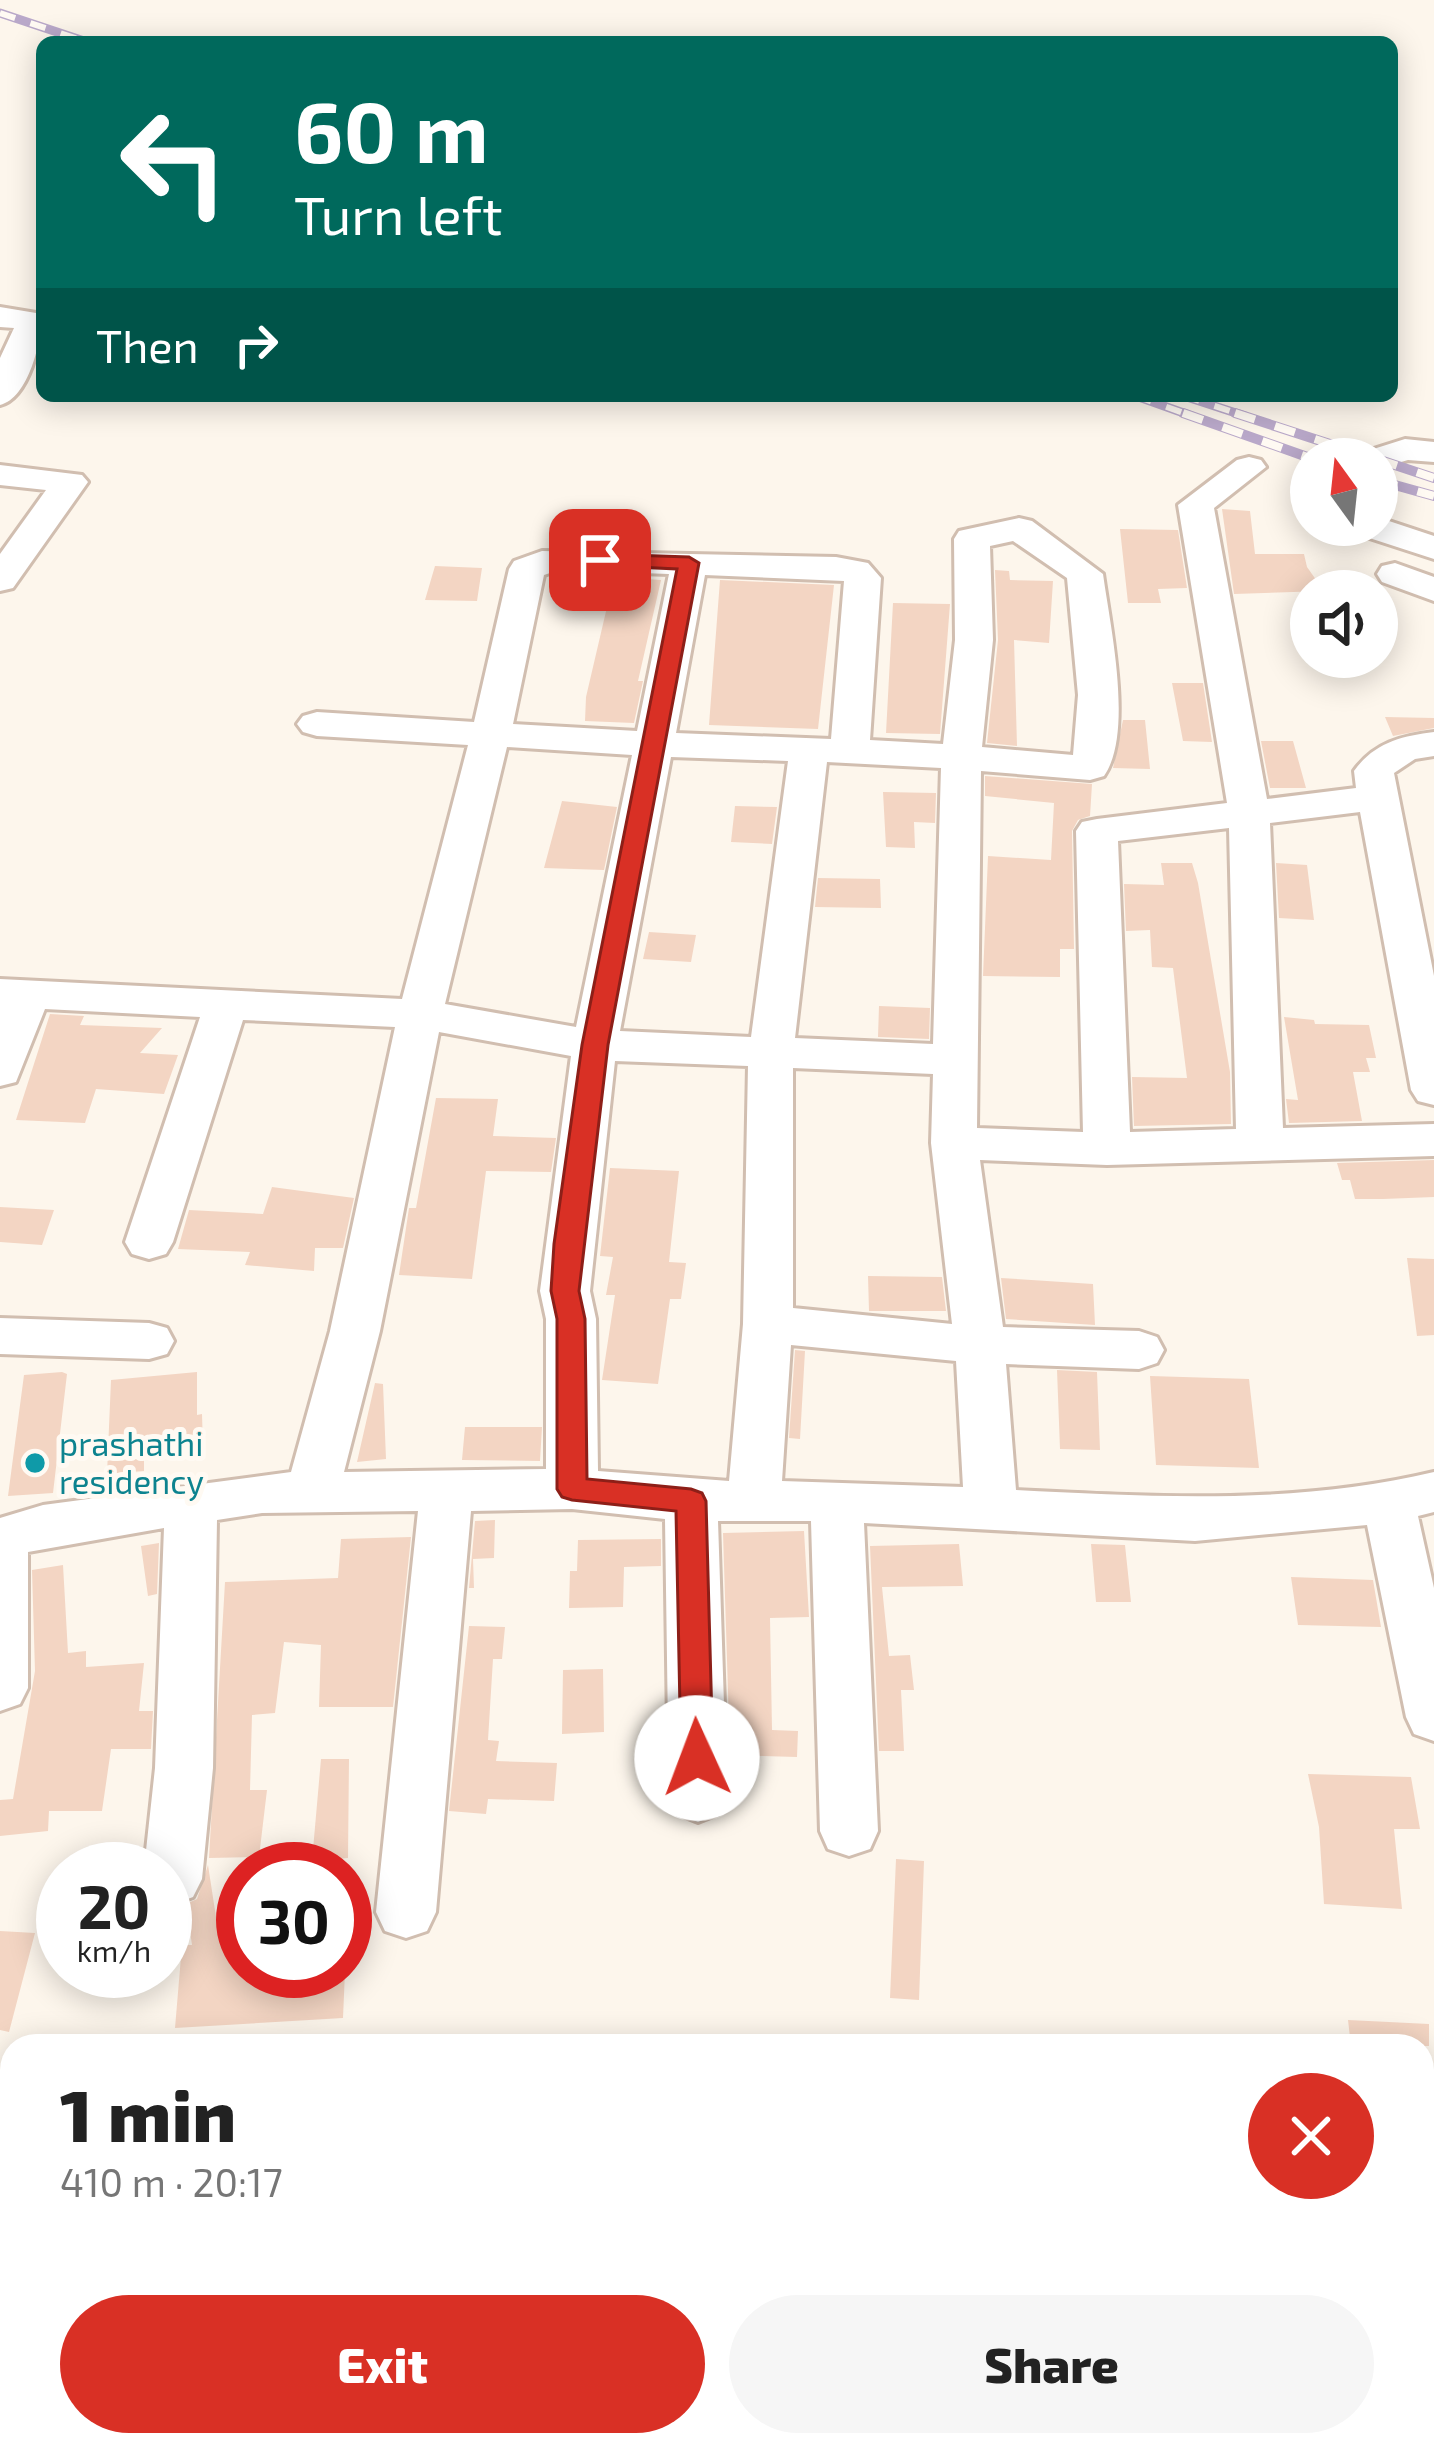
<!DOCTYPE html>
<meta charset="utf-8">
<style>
body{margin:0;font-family:"Exo 2",sans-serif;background:#f6f6f6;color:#222;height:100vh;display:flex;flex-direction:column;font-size:45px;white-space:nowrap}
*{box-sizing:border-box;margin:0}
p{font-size:39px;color:#767676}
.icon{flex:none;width:66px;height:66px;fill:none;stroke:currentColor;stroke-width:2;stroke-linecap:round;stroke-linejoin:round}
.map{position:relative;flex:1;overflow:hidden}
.sheet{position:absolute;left:0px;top:2034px;width:1434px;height:423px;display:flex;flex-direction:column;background:#fff;border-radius:36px 36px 0 0;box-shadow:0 6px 30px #0003}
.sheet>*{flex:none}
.banner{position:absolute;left:36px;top:36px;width:1362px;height:366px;border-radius:18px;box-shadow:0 6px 30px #0003;background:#00695c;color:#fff;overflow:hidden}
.needle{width:78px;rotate:345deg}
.fabs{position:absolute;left:1290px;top:438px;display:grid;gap:24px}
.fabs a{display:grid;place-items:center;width:108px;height:108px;border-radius:50%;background:#fff;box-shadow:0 6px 30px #0003;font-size:60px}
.speed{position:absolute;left:36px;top:1842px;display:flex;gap:24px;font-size:60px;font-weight:700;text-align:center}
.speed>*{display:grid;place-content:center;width:156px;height:156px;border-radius:50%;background:#fff;box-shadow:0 6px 30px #0003;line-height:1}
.speed small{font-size:30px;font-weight:400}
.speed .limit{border:18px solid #d22;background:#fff;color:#111}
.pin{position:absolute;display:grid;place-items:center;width:102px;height:102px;color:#fff;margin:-51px;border-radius:24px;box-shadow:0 6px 18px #0006}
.me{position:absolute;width:132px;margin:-66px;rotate:358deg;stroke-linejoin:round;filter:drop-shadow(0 0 9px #0008)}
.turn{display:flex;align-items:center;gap:42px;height:252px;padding:0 60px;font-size:54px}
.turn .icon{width:156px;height:156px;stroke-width:2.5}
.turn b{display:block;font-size:84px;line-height:102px}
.then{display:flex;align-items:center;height:114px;padding:0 60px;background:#0003;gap:24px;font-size:45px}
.round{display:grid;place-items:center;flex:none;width:126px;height:126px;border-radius:63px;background:#f6f6f6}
.summary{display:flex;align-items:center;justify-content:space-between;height:204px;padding:0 60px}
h1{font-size:72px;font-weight:800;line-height:90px}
.primary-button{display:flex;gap:24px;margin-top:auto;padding:24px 60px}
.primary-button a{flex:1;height:138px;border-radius:72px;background:#d93025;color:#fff;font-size:48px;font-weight:800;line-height:138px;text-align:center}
.primary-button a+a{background:#f6f6f6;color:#222}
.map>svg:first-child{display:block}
.building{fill:#f3d5c3}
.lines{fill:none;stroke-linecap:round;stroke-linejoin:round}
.minor-casing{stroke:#d1beb0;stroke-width:6}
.minor{fill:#fff;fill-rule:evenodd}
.rail-far1-casing{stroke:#b9a8c9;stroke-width:9}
.rail-casing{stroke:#b9a8c9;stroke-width:10}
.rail-far1{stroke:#fffaf3;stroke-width:6;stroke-dasharray:16;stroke-linecap:butt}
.rail{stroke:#fffaf3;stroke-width:8;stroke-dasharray:21;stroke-linecap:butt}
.route{fill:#d93025;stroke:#8d1f18;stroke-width:3}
.culture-dot{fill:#0f9aa8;stroke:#fffaf3;stroke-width:4.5}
.labels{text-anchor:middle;stroke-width:10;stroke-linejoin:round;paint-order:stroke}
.culture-label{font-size:33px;fill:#0d838f;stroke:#fffaf3;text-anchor:start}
</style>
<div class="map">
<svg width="1434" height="2456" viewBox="0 0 1434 2456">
<rect width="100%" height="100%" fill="#fdf6ec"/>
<path class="building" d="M1222,509L1250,511L1255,554H1304L1307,567L1324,591L1234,594Z
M1120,529L1178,530L1187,588L1158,589L1161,603H1128Z
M435,566L482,568L477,601L425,600Z
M995,570L1009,571L1010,580L1053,581L1049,643L1014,640L1017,746L987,743L998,640Z
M614,577L661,580L638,681H643L634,723L585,721L586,697Z
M720,580L834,585L818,729L709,725Z
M893,603L950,604L940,734L886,733Z
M1172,683H1203L1212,742L1183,741Z
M1385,717L1434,718V728L1393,736Z
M1123,720H1145L1150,769L1113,768Z
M1261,741H1293L1306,788H1270Z
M985,776L1092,784L1090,816L1078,820L1072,831L1074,949H1060V977L983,976L988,856L1051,860L1054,803L985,796Z
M883,792L936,793L935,823L914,822L915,848L886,847Z
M562,801L617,807L604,870L544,868Z
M735,806L777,807L772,844L731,842Z
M1161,863H1192L1198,883L1230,1072L1231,1124L1134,1126L1132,1077L1187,1078L1173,968L1152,967L1150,930L1126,931L1124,884L1164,885Z
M1276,863L1307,865L1314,920L1279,918Z
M818,878L880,879L881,908L815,907Z
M649,932L696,935L691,962L643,959Z
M879,1006L930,1008L929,1039L878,1037Z
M50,1014L84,1016L80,1025L162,1028L140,1053L178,1055L164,1094L96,1089L85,1123L16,1120Z
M1284,1017L1314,1020L1315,1024L1369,1025L1376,1058H1366L1370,1072H1353L1362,1121L1289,1123L1286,1099L1298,1100Z
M436,1098L498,1099L493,1136L556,1138L551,1172L486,1171L472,1279L399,1275L409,1208H416Z
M1434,1160V1197L1383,1199H1355L1350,1180H1342L1337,1163Z
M610,1168L679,1171L669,1262L686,1263L681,1299H670L658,1384L602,1380L615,1295H606L613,1257L600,1256Z
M272,1187L354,1198L343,1248H315L314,1271L245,1265L250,1252L178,1249L189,1210L263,1214Z
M0,1207L54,1210L42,1245L0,1242Z
M1407,1258L1434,1259V1335L1417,1336Z
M868,1276L942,1277L946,1311H869Z
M1001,1278L1093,1284L1095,1325L1006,1319Z
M795,1350L805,1351L800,1439L789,1438Z
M1057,1370L1097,1372L1100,1450L1060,1449Z
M62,1372L67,1374L53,1493L8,1496L24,1375Z
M197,1372V1415L202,1414L203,1447L144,1455V1471L107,1474L111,1380Z
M1150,1376L1249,1379L1259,1468L1156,1465Z
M375,1383L383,1384L386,1459L357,1462Z
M465,1427H542L540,1461L462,1460Z
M495,1520L494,1558L473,1559L474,1588H469L475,1521Z
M804,1531L809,1617L770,1618L772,1730L798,1731L797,1757L730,1755L723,1533Z
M411,1537L393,1707H319L321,1645L284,1642L275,1713L252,1715L250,1790H267L259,1857L209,1858L225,1582L338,1578L341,1539Z
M661,1539V1566L624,1567L623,1607L569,1608L570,1571H577L578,1540Z
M159,1543L157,1594L148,1596L141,1546Z
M959,1544L963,1586L882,1587L889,1656L910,1655L914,1690H901L904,1751H879L870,1546Z
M1091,1544L1125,1545L1131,1602H1096Z
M63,1565L68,1653L86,1651V1667L144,1663L139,1711H153L151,1749H111L102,1811H49L48,1831L0,1836V1800L13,1799L35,1671L32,1570Z
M1291,1577L1373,1580L1381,1627L1298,1625Z
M469,1626L505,1627L502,1659H493L488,1740L499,1741L496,1761L557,1763L554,1801L488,1799L486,1814L449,1811Z
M603,1669L604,1732L562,1734L563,1670Z
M321,1759H349L348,1858L312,1861Z
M1308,1774L1411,1777L1420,1829H1394L1402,1909L1324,1904L1319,1827Z
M896,1859L924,1861L919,2000L890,1998Z
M208,1865L220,1943L243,1942V1971H345L343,2018L175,2028L182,1945H192L186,1904L197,1899Z
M0,1931L35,1933L9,2032L0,2030Z
M1348,2020L1429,2024V2046H1351Z"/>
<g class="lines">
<g class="minor-casing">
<path id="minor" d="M0,307L42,314C42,340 29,398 0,405V358L14,328L0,327Z
M1405,439L1434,442V462L1408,460L1377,469V459H1359L1364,452Z
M1249,457L1261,460L1266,467L1214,508L1267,799L1356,788L1354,771C1374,743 1401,736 1434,732V756L1415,759L1394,773L1434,976V1105L1418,1101L1411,1090L1360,812L1270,823L1283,1128L1434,1124V1156L1107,1165L980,1160L1003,1327L1139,1331L1157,1337L1164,1350L1157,1363L1139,1369L1006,1364L1016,1490C1155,1497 1297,1505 1434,1472V1512L1418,1516L1434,1588V1741L1414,1734L1406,1717L1367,1525L1195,1541L864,1523L878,1831L870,1849L849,1856L828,1849L820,1831L811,1521H718L727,1797L718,1814L698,1822L678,1814L669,1797L665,1519L572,1509L471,1511L436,1912L427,1931L406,1938L385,1931L376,1912L418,1511L262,1513L217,1520L213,1768L202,1879L193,1897L172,1905L165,1902V1869H144L155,1768L164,1528L28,1552V1688L20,1704L0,1711V1518L43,1505L291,1472L330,1331L395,1027L243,1020L173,1242L166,1254L149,1259L132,1254L125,1242L200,1017L45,1009L16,1082L0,1086V979L402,999L468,745L317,736L303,732L297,724L303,716L317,712L474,722L509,569L514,561L542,551L836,557L868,563L881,578L870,740L943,744L955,640L954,539L959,531L1019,518L1032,521L1103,574C1110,625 1134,733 1104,776L1090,780L981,771L977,1128L1083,1132L1076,831L1082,822L1097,819L1227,803L1178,505L1237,460ZM1013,541L1067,578L1078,695L1073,755L982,747L993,640L990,546ZM559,570L669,574L637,731L513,724L544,575ZM705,575L844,581L831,739L676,733ZM507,747L632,755L576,1027L445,1004ZM671,757L788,761L751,1037L620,1031ZM827,762L941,768L933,1044L795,1038ZM1229,828L1236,1129L1130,1132L1118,841ZM439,1032L571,1056L540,1291L546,1319V1469L344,1472L380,1331ZM615,1061L748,1066L743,1324L729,1481L598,1471L596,1319L590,1291ZM793,1068L933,1074L931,1143L952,1324L793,1308ZM791,1345L956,1361L963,1487L782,1481Z
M0,465L82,475L88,482L13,588L0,591V554L46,490L0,485Z
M1377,517L1434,536V559L1354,533L1349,525H1377Z
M1395,563L1434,577V601L1382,582L1377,574L1382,566Z
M0,1318L149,1323L167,1328L174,1341L167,1354L149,1359L0,1354Z"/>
</g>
<use href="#minor" class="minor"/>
<g class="rail-far1-casing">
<path id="rail-far1" d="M0,13L87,42
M1136,396L1192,416
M1184,396L1245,416"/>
</g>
<g class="rail-casing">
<path id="rail" d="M1183,413L1313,459
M1235,413L1376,459
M1377,459L1434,478
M1377,480L1434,496"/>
</g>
<use href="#rail-far1" class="rail-far1"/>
<use href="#rail" class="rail"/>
</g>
<path class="route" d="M600,554L689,557L699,563L608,1045L579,1291L585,1319L587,1479L691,1489L702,1493L706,1501L713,1758L709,1767L697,1771L686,1767L681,1758L676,1511L572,1500L562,1497L557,1489V1319L551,1291L554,1244L582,1045L677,569L592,565V556Z"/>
<circle class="culture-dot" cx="35" cy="1463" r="12"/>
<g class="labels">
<g class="culture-label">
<text x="59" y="1456">prashathi<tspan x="59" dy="38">residency</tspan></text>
</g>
</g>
</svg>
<div class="fabs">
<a><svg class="needle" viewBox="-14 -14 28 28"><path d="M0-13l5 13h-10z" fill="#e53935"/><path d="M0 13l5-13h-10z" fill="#767676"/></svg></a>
<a><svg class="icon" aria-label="sound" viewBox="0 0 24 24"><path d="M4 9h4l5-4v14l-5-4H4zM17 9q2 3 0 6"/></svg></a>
</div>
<div class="speed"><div>20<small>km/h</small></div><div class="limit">30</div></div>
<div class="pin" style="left:600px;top:560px;background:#d93025"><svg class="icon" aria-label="arrive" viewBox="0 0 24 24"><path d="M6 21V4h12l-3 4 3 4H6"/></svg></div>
<svg class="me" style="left:697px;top:1758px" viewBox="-20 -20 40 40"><circle r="19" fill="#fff"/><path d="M0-13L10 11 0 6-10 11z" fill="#d93025"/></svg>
<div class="banner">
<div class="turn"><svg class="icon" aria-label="left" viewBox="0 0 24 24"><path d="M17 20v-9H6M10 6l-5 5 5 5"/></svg><div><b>60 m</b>Turn left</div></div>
<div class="then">Then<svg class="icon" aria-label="right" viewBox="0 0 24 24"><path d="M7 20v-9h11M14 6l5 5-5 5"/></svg></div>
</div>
<section class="sheet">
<div class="summary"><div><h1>1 min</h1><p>410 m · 20:17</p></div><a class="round" style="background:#d93025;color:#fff"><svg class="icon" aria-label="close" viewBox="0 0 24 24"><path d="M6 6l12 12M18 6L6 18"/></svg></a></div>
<div class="primary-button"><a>Exit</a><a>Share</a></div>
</section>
</div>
